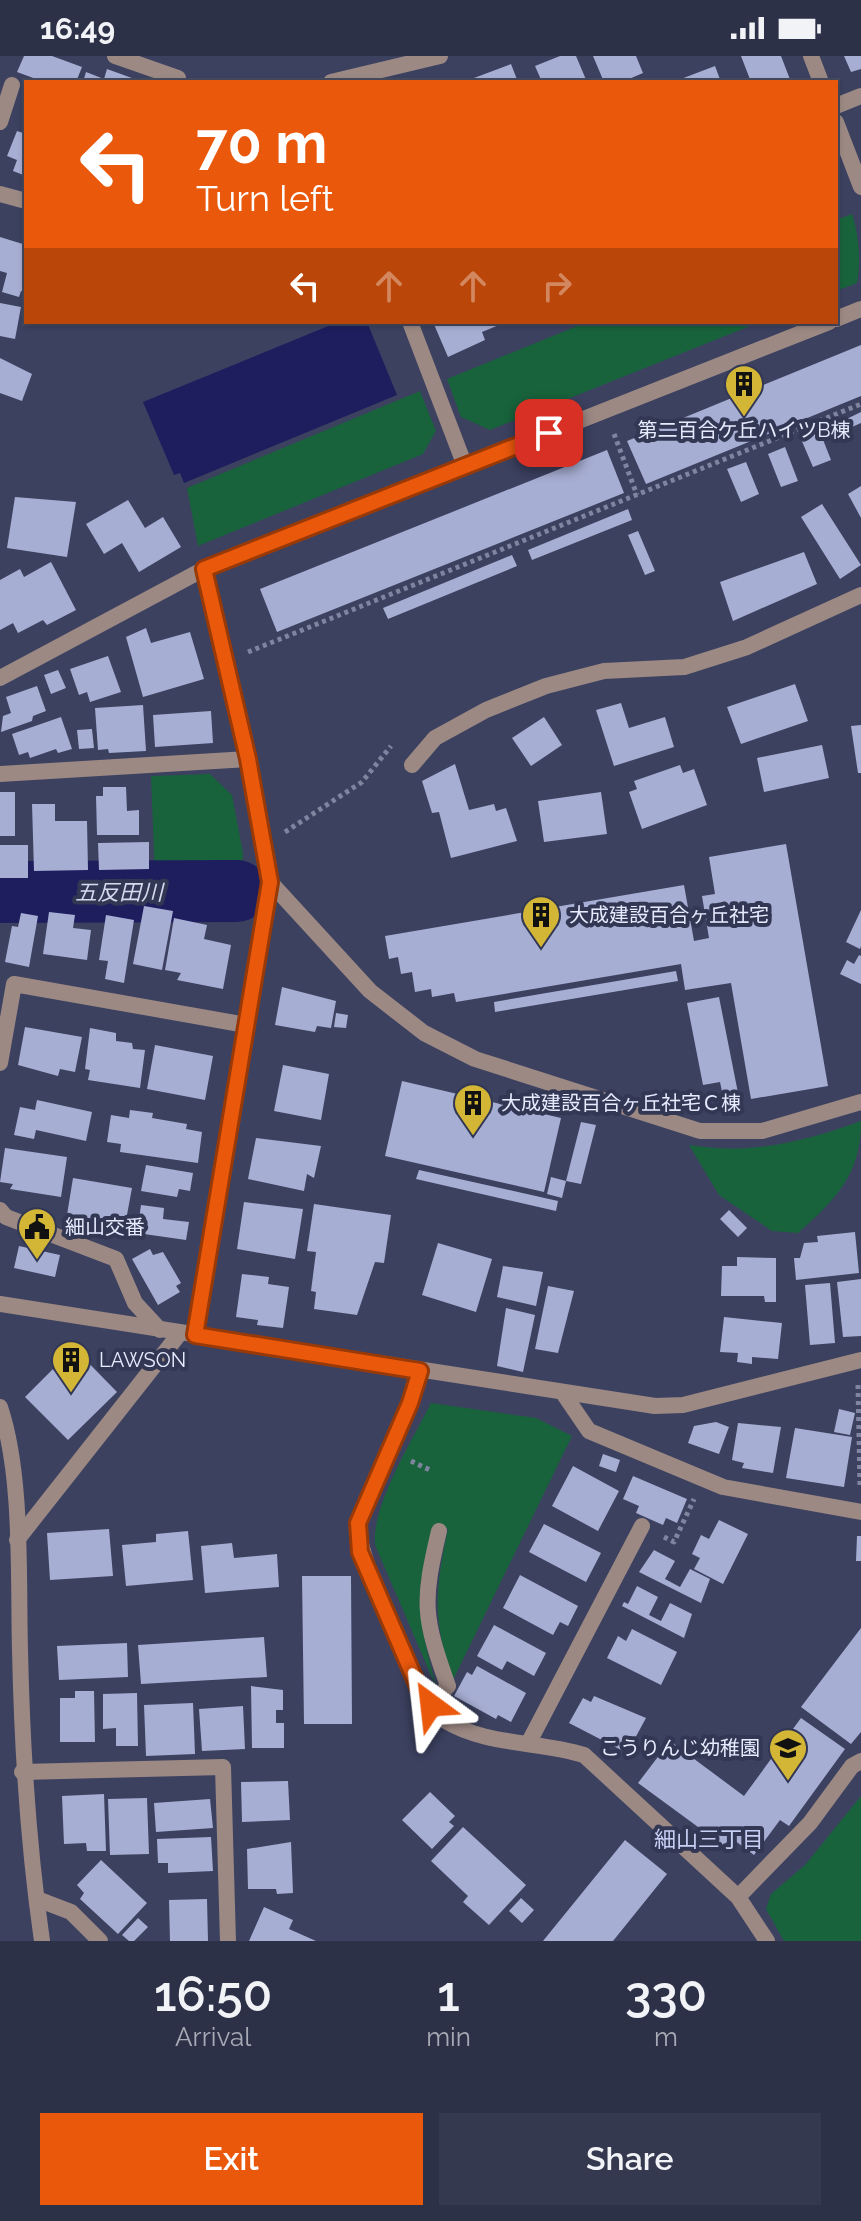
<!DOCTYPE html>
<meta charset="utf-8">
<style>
body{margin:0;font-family:Raleway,"Noto Sans JP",sans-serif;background:#35394f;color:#f1f3f6;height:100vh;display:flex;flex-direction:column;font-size:30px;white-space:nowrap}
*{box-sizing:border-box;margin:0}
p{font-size:26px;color:#a7a9b4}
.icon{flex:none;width:44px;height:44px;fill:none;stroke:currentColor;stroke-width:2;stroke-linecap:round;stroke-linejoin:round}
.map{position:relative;height:1885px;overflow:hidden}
.drawer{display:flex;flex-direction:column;background:#2d3148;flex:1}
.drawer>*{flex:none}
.guide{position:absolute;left:24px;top:24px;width:814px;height:244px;border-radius:0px;box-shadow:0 2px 6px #0004,0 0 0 2px #484c60;background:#ea580c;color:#fff;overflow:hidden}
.pin{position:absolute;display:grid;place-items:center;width:68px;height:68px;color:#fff;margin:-34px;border-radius:16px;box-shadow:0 4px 12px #0006}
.me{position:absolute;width:88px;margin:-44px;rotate:330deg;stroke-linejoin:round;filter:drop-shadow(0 0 6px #0008)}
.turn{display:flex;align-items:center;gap:28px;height:168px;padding:0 40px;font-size:36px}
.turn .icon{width:104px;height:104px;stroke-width:2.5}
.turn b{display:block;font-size:56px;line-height:68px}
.lanes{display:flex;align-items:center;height:76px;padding:0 40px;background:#0003;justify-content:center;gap:40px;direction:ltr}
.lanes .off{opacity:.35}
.eta{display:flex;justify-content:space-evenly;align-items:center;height:136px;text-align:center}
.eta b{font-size:48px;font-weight:600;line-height:56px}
.action{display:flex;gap:16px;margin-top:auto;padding:16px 40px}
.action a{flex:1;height:92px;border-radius:0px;background:#ea580c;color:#fff;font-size:32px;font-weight:600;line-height:92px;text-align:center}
.action a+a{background:#35394f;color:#f1f3f6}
.status{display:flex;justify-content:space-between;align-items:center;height:56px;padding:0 40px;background:#2d3148;direction:ltr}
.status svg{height:22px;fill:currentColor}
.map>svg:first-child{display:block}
.green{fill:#18633c}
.water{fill:#1e1e5f}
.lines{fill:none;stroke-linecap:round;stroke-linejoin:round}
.river{stroke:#1e1e5f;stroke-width:62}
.building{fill:#a7aed3}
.path{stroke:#80859f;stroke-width:5;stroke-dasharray:4 4;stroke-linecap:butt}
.service{stroke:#9c8984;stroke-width:16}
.minor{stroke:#9c8984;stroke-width:16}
.tertiary{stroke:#9c8984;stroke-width:16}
.route-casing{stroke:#983908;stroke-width:20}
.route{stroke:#ea580c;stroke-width:14}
.labels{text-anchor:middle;stroke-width:8;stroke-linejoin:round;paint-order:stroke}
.poi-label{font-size:20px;fill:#e7ebfe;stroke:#323754;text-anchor:start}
.water-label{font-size:22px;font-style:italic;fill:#d4d9ed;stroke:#323754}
.neighbourhood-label{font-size:22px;fill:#c7cff4;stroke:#323754}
</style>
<div class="status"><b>16:49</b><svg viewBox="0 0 49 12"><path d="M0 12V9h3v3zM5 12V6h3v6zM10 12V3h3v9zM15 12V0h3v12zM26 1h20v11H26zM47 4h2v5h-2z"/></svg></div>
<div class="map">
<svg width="861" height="1885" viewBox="0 0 861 1885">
<rect width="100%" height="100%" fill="#3c4160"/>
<path class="green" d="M852,158C859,179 861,206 857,227L836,235V164Z
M587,266H760L490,374L461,361L447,323Z
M420,335L436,375L423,398L198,490L187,432Z
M210,718L232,739L243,797L242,820L155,823L151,720Z
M861,1065C861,1119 836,1143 798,1177L772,1175L719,1139L689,1089C750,1099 804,1086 861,1065Z
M431,1347L536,1362L572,1380L452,1626C433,1558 434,1542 448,1472L430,1482C416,1548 419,1568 437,1633L375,1489C371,1450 413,1383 431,1347Z
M861,1740V1885H784L766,1853L771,1838L805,1809Z"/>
<path class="water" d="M338,266H367L397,339L184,427L180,417L174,419L143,346Z"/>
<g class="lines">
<path class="river" d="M0,836L237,835"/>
</g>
<path class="building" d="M24,0H52L82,11L76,26H44L17,16Z
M560,0H576L587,26H542L535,10Z
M593,0H636L643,17L622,26H604Z
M741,0H781L791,26H751Z
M844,0H861V13L851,16Z
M511,8L518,26H476L474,22Z
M715,10L721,26H673Z
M107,13L143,26H83L86,16L104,23Z
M17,75L26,78V120L13,115L17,104L7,100Z
M0,181L26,189V236L21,235L19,241L2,236L7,217L0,215Z
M0,247L21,251L15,283L0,280Z
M433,266H498L499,269L482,276L485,284L448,301Z
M861,289V340L646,428L627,385Z
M0,302L32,318L22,345L0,337Z
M861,356V367L838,377L834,369Z
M820,376L831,404L813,411L801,383Z
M785,391L798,425L781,431L768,398Z
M607,394L624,437L277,576L260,533Z
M746,406L759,438L741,446L727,413Z
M861,430V462L848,438Z
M15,441L76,446L67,501L7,492Z
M128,444L145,472L163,461L181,491L139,516L122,487L104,498L86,468Z
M822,448L861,509L840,523L801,461Z
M628,453L632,464L532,504L528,494Z
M638,475L655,515L645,519L628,479Z
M804,496L817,528L733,565L720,526Z
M512,499L517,510L388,563L383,552Z
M51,506L76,554L47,569L43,564L18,577L13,567L0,574V524L20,513L24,521Z
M146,572L151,587L190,576L204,623L143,641L126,581Z
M108,600L121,636L90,646L87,636L79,639L70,613Z
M58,614L66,632L51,638L44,619Z
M795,628L808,665L741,688L727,651Z
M37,630L46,655L33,660L32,665L1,676L3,660L11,657L6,641Z
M621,647L629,672L665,661L674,691L614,710L596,654Z
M143,649L146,695L109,697L108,693L98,694L95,652Z
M211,655L213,687L155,691L153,659Z
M61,661L72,693L58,697L56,693L30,702L28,696L19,699L12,678Z
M544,661L562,689L531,710L512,682Z
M861,669V717H858L851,670Z
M92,673L94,692L79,693L77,674Z
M822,689L829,722L764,736L757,702Z
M455,708L469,754L494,748L496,755L506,752L517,785L451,802L439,756L432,757L422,725Z
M680,709L683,717L694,713L707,749L642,773L629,736L637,733L634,725Z
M103,731H126L127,755L139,754V779H97L96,740H103Z
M0,736H15V780H0Z
M601,736L607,778L544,786L538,745Z
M32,748H55V765H87L88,814L34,815Z
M149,786V813L99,814L98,787Z
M786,788L828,1030L751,1043L731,927L685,934L681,908L456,946L454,937L432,941L431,933L415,936L412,916L401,918L398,901L389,903L385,880L684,829L694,885L709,882L702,840L715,838L709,801Z
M0,789H28V822H0Z
M144,850L173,855L162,914L133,908Z
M861,854V890L860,893L846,886Z
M49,856L75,859L73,872L91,874L87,904L43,898Z
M21,857L38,860L29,911L5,906L12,870L18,871Z
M106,859L134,864L124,927L105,923L108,905L99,904Z
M174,862L207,869L204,883L231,889L223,933L177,924L181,917L165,914Z
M859,899L861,900V928L840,918L847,904L854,908Z
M676,915L678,925L495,956L494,946Z
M282,931L336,945L331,972L317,970L315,976L275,969Z
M719,941L739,1042L724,1045L720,1026L703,1029L687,947Z
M336,957L348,959L346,972L334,971Z
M25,971L82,981L75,1016L60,1013L58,1020L18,1009Z
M90,972L116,977V985L132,987L133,993L145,994L140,1032L88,1024L90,1014L85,1013Z
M155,989L213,1000L205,1044L147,1033Z
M283,1009L329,1018L321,1064L274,1055Z
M402,1025L561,1062L544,1136L385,1100Z
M37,1044L92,1056L86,1085L36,1074L34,1083L14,1079L20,1051L35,1054Z
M130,1054L153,1057L152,1062L187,1068L186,1073L202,1076L198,1107L120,1096L121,1088L107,1086L111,1059L129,1062Z
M581,1066L596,1069L581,1128L566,1125L562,1142L547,1138L551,1121L566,1125Z
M256,1082L321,1090L314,1122L307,1118L304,1135L248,1123Z
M5,1092L67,1101L61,1141L10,1133L13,1128L0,1126Z
M146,1109L193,1117L190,1135L179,1133L177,1141L141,1135Z
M419,1114L558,1145L556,1155L416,1123Z
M73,1122L132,1132L124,1175L66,1165Z
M244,1146L303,1153L295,1203L237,1193Z
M314,1148L391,1159L384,1207L375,1206L357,1259L314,1253L316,1236L311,1235L316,1196L307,1195Z
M141,1149L164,1152L163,1163L189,1166L186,1184L137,1177Z
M729,1154L747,1172L738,1181L720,1163Z
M855,1176L859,1217L796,1224L794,1202H800L804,1187L818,1186L817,1180Z
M438,1187L492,1203L476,1256L422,1239Z
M19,1190L60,1199L55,1221L14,1212Z
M150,1193L153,1199L163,1196L181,1227L176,1230L180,1236L158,1249L132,1203Z
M737,1201L776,1202V1246H765L764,1240H721L722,1210H737Z
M503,1210L543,1216L536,1250L497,1241Z
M242,1218L269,1221L268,1228L289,1231L283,1272L257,1269L258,1264L236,1261Z
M861,1223V1280L843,1281L837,1226Z
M830,1227L835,1287L810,1289L805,1229Z
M548,1230L574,1235L558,1297L535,1293Z
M506,1252L535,1259L523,1316L497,1310Z
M724,1261L782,1267L778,1303L752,1301V1308L737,1306L738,1297L720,1296Z
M74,1292L117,1336L68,1384L25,1341Z
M839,1353L855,1357L850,1379L834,1376Z
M716,1366L729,1371L719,1398L688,1387L694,1370Z
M738,1367L781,1371L773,1417L742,1412L744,1407L732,1404Z
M795,1372L852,1381L844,1431L786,1422Z
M603,1398L620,1404L616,1416L599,1410Z
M573,1410L619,1435L598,1475L552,1450Z
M633,1420L687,1443L677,1467L666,1462L663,1469L636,1457L639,1450L623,1443Z
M719,1464L748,1478L723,1528L694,1513L700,1502L692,1498L701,1479L709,1483Z
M544,1468L601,1497L586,1526L529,1496Z
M109,1473L113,1520L50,1524L47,1477Z
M188,1475L193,1524L126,1530L122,1489L156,1486V1478Z
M857,1480H861V1505H856Z
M232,1487L234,1502L277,1498L279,1531L205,1537L201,1490Z
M654,1494L675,1505L665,1523L680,1531L690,1513L710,1523L701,1547L639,1516Z
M520,1519L578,1550L568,1570L560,1566L553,1579L503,1552Z
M302,1520H351L352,1668H304Z
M637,1530L658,1541L649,1559L661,1565L670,1547L692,1558L684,1582L622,1550L624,1546L628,1548Z
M494,1569L546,1597L534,1620L507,1605L502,1614L477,1600Z
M861,1572V1676L851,1688L801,1651Z
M632,1573L677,1596L661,1629L607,1602L618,1580L626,1585Z
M264,1581L267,1621L141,1628L138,1589Z
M127,1587L128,1621L59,1624L57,1590Z
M477,1610L526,1637L511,1666L498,1659L496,1663L454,1640L467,1616L472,1619Z
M251,1630L283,1634V1654H276V1667H284V1692H252Z
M75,1635H94L95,1686H60V1642H75Z
M137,1637L138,1690H116V1672L103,1673V1638Z
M594,1640L646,1662L627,1697L569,1667L583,1642L591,1646Z
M193,1647L195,1698L146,1700L144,1649Z
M243,1650L245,1693L202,1695L199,1653Z
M801,1662L845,1693L789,1770L780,1764L754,1799L730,1781L724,1790L638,1727L670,1685L744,1740Z
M288,1725L290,1764L242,1766L241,1726Z
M430,1736L455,1760L449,1766L454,1770L432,1793L402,1764Z
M104,1738L106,1795H87L86,1787L64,1788L62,1740Z
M147,1742L149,1798L110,1799L108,1743Z
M210,1743L213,1772L156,1776L154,1747Z
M463,1771L526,1829L489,1869L463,1846L468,1840L431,1805Z
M211,1781L213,1815L168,1817V1807H158L157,1783Z
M625,1784L667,1818L613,1885H543Z
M291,1786L293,1837L277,1838L276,1833H248L247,1793Z
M101,1804L147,1847L118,1878L80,1843L84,1837L77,1829Z
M521,1842L534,1854L522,1867L509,1855Z
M207,1843L208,1885H170L169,1844Z
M264,1851L293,1864L289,1873L316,1885H249Z
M138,1862L148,1871L134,1885H129L122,1879Z"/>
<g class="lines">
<path class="path" d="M614,378L637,439
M248,596L861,348
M285,776L362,726L391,690
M858,1329L860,1431
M411,1405L432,1415
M664,1481L674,1486L694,1443"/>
<path class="service" d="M115,0L178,22L177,26
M0,66L12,29
M0,138L26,145"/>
<path class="minor" d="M811,0L821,26
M331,26L440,0
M836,50L861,40
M836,66L861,131
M836,263L861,253
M410,266L465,410
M0,622L204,513L829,266
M412,709L435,682L486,654L546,630L604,615L684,611L747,591L861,539
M0,718L248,703
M270,826L370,935L424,977L475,1003L700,1075H762L861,1046
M0,1007L14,928L246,969
M0,1154L6,1161L116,1203L135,1247L160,1274
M195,1279L270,826L248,703L204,513
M420,1315C409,1350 396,1383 381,1417C374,1432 362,1450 359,1466C353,1494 420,1649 444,1664C486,1690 539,1685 584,1699L738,1841L767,1885
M563,1337L589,1375L723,1431L861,1456
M17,1484L180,1277
M431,1649L448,1630C423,1560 422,1547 439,1475
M528,1688L642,1470
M22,1716L223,1711L228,1885
M738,1841L810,1767L852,1710L861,1705
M37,1843L71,1856L100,1885"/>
<path class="tertiary" d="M0,1248L655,1350L683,1349L861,1304
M0,1351C23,1420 18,1521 20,1594C22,1692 28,1788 42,1885"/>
</g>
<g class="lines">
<g class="route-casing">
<path id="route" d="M431,1649L420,1635L360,1496L358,1467L410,1347L420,1315L195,1279L270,826L248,703L204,513L549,377"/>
</g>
<use href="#route" class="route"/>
</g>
<defs>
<g id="building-pin" transform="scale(2)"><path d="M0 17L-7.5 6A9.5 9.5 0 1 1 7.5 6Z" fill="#d3b635" stroke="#323754"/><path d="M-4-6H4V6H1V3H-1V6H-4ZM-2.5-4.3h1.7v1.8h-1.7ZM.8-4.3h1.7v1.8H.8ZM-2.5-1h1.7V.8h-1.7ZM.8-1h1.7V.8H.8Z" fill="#111"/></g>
<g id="civic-pin" transform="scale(2)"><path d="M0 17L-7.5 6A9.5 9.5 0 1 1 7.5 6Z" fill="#d3b635" stroke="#323754"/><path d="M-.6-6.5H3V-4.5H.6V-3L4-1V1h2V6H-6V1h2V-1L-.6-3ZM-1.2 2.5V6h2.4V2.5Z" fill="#111"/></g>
<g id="school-pin" transform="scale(2)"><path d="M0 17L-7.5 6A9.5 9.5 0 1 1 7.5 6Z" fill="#d3b635" stroke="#323754"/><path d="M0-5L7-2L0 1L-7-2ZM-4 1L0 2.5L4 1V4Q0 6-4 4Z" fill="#111"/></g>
</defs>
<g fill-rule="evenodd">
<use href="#building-pin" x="744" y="328"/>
<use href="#building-pin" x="541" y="859"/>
<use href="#building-pin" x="473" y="1047"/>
<use href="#civic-pin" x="37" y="1171"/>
<use href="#building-pin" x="71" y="1304"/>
<use href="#school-pin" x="788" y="1692"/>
</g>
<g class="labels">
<g class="poi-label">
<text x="744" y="381" text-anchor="middle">第二百合ケ丘ハイツB棟</text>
<text x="569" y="866">大成建設百合ヶ丘社宅</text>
<text x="501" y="1054">大成建設百合ヶ丘社宅Ｃ棟</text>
<text x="65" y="1178">細山交番</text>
<text x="99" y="1311">LAWSON</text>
<text x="760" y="1699" text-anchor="end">こうりんじ幼稚園</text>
</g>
<g class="water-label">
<text x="119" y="844">五反田川</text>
</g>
<g class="neighbourhood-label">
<text x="709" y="1791">細山三丁目</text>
</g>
</g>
</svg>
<div class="pin" style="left:549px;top:377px;background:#d93025"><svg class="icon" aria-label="arrive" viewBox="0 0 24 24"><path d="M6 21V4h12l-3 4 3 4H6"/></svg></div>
<svg class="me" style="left:431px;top:1649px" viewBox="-20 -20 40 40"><path d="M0-17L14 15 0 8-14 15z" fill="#ea580c" stroke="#fff" stroke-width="4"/></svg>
<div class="guide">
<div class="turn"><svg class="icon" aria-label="left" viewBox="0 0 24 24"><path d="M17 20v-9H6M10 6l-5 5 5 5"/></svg><div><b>70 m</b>Turn left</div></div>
<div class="lanes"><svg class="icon" aria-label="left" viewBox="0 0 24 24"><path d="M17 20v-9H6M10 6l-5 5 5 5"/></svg><svg class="icon off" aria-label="ahead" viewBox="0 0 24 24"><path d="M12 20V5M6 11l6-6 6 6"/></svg><svg class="icon off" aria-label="ahead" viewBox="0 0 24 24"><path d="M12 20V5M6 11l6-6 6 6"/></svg><svg class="icon off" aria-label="right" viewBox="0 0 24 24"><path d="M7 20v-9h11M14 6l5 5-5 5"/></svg></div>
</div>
</div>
<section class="drawer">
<div class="eta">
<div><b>16:50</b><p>Arrival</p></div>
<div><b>1</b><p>min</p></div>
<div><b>330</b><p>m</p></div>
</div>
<div class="action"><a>Exit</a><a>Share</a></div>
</section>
